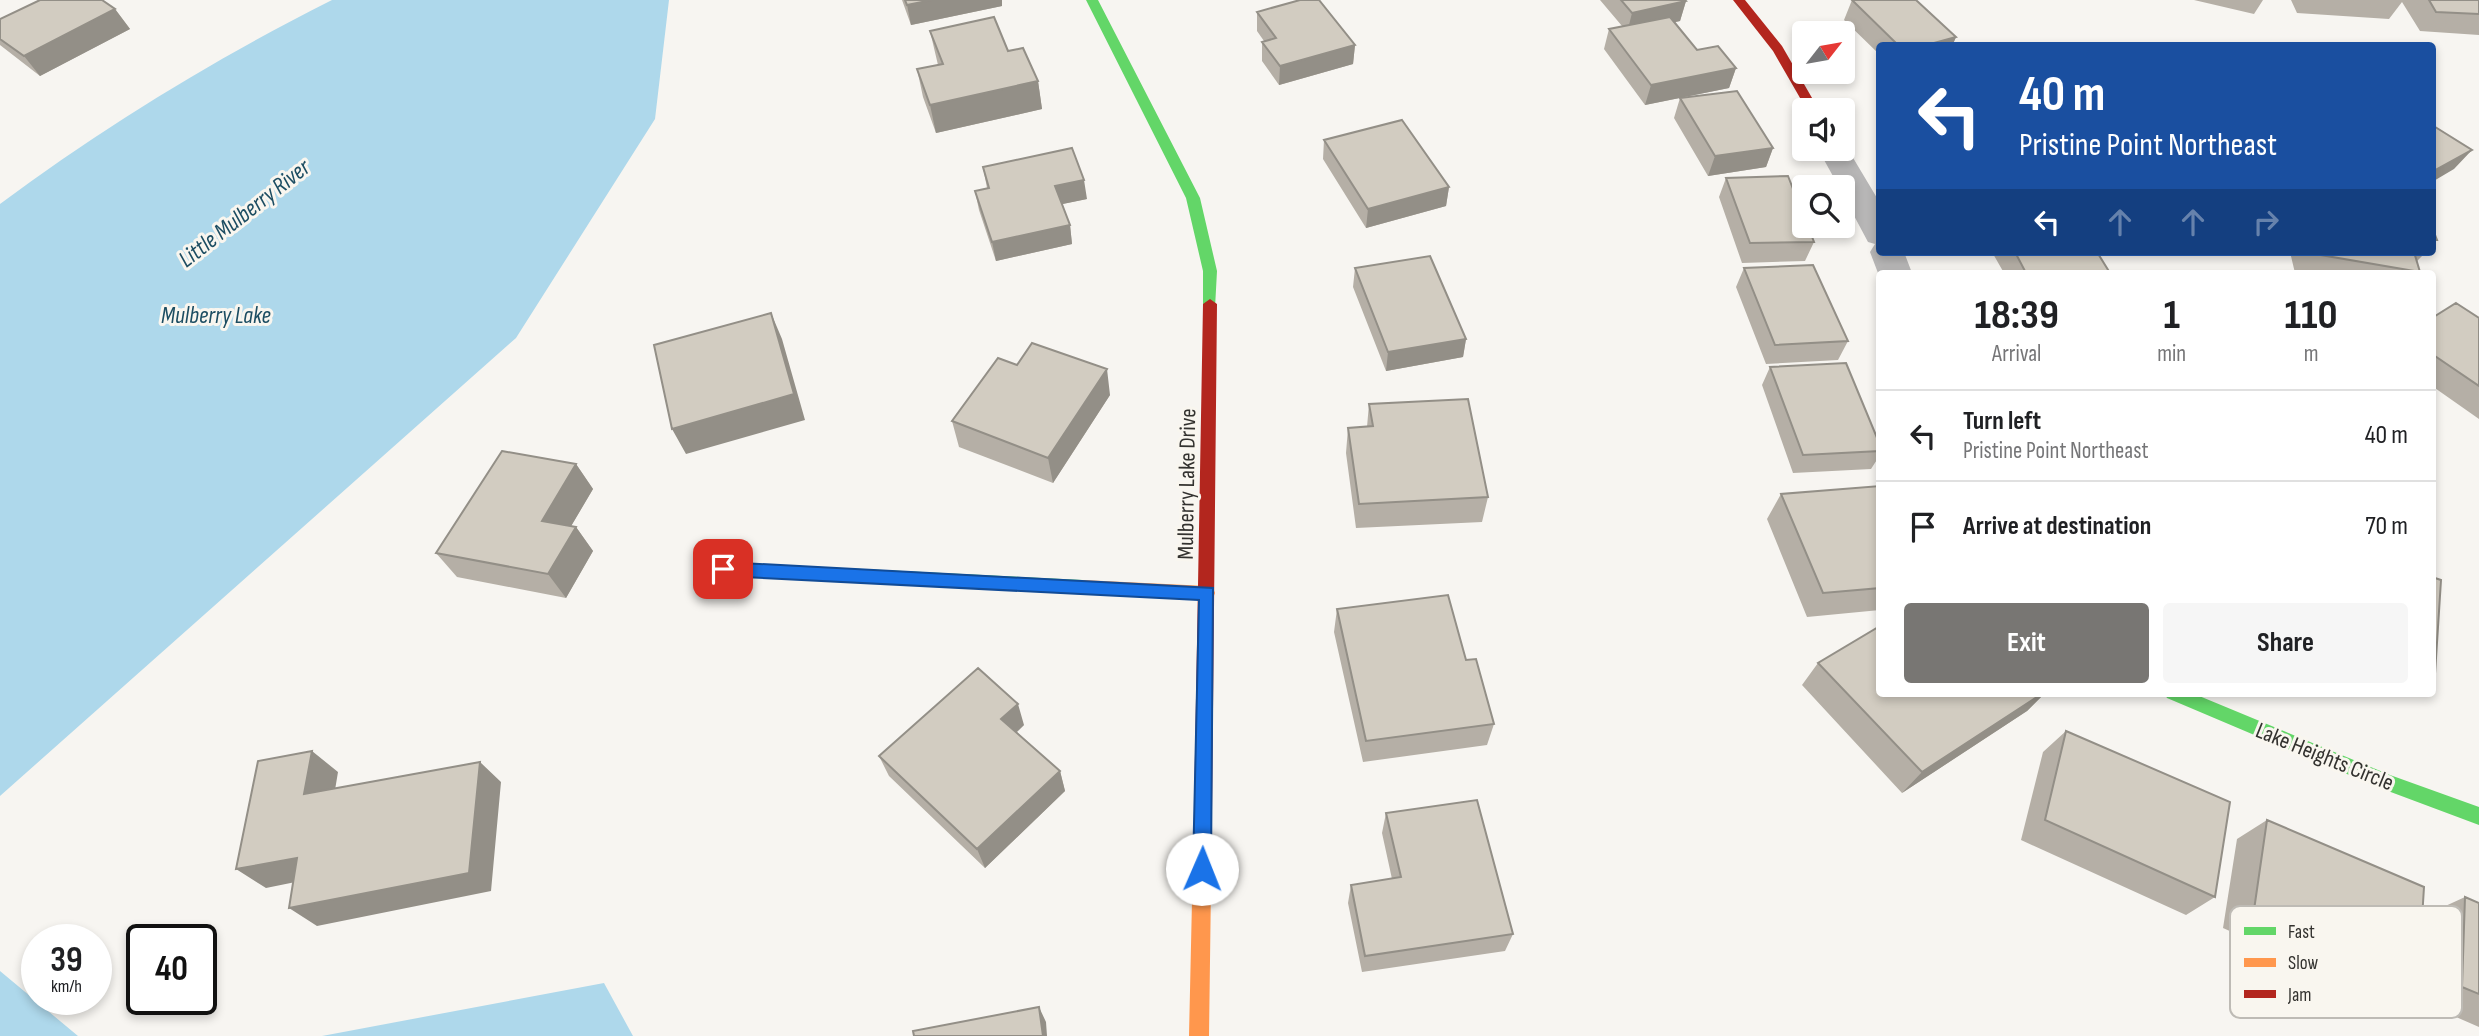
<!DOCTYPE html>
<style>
body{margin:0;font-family:"Sofia Sans Condensed",sans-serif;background:#f6f6f6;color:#202124;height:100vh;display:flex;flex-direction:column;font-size:26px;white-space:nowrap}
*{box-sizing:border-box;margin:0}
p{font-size:23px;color:#757577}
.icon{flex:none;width:38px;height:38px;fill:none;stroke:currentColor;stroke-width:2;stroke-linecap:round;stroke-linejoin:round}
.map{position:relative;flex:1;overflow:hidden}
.details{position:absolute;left:1876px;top:270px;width:560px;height:427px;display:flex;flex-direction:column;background:#fff;border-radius:7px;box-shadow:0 4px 10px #0003}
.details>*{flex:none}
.top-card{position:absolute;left:1876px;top:42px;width:560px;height:214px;border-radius:7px;box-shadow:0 4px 10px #0003;background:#1a4fa0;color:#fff;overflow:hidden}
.needle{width:46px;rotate:59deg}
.fabs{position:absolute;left:1792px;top:21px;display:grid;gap:14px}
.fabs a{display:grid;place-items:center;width:63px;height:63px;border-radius:7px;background:#fff;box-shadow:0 4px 10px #0003;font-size:35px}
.speed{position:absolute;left:21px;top:924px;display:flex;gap:14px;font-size:35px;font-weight:700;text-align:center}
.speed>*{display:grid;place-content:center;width:91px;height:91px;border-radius:50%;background:#fff;box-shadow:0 4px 10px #0003;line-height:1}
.speed small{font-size:18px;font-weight:400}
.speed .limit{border:4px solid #111;border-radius:10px;background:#fff;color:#111}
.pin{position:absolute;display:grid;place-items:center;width:60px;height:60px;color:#fff;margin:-30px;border-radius:14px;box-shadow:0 4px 10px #0006}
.me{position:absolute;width:77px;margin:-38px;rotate:1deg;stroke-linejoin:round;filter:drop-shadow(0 0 5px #0008)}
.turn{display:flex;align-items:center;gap:24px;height:147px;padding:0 28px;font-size:32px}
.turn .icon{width:91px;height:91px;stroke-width:2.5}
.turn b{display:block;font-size:49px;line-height:60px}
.lanes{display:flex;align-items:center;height:66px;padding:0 28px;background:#0003;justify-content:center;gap:35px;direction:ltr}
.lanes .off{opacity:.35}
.eta{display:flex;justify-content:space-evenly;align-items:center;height:119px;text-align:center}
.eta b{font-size:42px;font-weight:700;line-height:49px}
.primary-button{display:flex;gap:14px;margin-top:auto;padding:14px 28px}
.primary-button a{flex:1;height:80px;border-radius:7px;background:#787673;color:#fff;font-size:28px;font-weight:700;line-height:80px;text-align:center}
.primary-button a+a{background:#f6f6f6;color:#202124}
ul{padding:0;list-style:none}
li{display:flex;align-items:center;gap:21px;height:91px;padding:0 28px;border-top:2px solid #e0e0e0}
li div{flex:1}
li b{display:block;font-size:26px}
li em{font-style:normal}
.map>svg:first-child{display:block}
.water{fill:#aed8eb}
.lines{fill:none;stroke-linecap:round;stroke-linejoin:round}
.street{fill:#b7b6b6;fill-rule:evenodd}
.fast{fill:#63d668;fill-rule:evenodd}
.slow{fill:#ff974d;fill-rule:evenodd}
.jam{fill:#b3261e;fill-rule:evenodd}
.wall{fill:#b5afa6}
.shaded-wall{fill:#938f87}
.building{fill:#d2ccc1;stroke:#938f87;stroke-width:2}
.route{fill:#1a73e8;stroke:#114b97;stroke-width:2}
.labels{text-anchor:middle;stroke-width:6;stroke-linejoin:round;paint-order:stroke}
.street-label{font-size:23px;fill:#33322f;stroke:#f9f6ef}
.water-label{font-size:24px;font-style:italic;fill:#1c4d62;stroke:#f9f6ef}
.key{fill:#f9f6ef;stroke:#bebbb5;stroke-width:2}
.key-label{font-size:19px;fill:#33322f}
</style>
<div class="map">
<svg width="2479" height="1036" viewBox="0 0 2479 1036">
<rect width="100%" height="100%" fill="#f7f5f1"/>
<path class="water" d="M332,0H669L655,119L516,338L0,796V204C105,126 215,59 332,0Z
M0,971L78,1036H0Z
M604,983L633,1036H322Z"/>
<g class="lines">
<path class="street" d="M1843,141L1880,203V252H1904L1912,273H1878L1870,252L1875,244L1868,242L1843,195V187H1839L1818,149H1843Z"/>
<path class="fast" d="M1086,0H1098L1200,198L1217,271L1215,308H1205L1203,304V271L1186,198Z
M723,562L1083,580L1089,582L1091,587L1089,592L1083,594L723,576L717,574L715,569L717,564Z
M2164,693H2192L2390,775L2479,807V825L2380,788L2167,698Z"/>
<path class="slow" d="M1083,580L1207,586L1213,588L1215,593L1213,598L1207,600L1083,594L1077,592L1075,587L1077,582Z
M1203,802L1209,805L1212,811L1209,1036H1189L1194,811L1197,805Z"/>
<path class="jam" d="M1733,0H1745L1782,46L1819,110H1807L1773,51Z
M1210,299L1217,304L1212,811L1209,817L1203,820L1197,817L1194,811L1203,304Z"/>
</g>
<path class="wall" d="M902,0H1002V6L911,25Z
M1600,0H1685L1686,1L1680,21L1675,22L1697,50L1736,68L1729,88L1645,105L1604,49L1609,29L1622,26Z
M1852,0L1956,37L1952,46H1880V55L1844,20Z
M2194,0H2263L2254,14Z
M2291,0H2479V35L2420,31L2402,2L2389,19L2297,13Z
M115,9L130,29L40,76L0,45V19Z
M1257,12L1355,45L1353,64L1279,85L1262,61V42L1264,41L1257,31Z
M930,31L1008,51L1038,81L1042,109L936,133L923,97L917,69L938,65Z
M1680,98L1773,148L1766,167L1708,176L1674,118Z
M1324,140L1449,187L1446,206L1366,228L1323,159Z
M983,167L1087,199L1062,204L1070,225L1072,244L996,261L979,210L975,191L987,188Z
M1726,178L1814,242L1805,261L1742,263L1719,197Z
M1992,252H2097L2110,273H2004Z
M2290,252H2426L2417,261L2420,272L2419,273H2295Z
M1355,268L1466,339L1463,357L1386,371L1353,287Z
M1744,268L1848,341L1838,360L1766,364L1736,287Z
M2432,318H2479V419L2432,386Z
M1017,365L1110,395L1053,483L959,447L952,421Z
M1770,367L1880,445V455L1871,469L1793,473L1762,385Z
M1369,404L1488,497L1482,522L1356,528L1346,453L1348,428L1367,427Z
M576,464L593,489L571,526L576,527L593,551L566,598L457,577L436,553Z
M1880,486V610L1807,617L1767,519L1781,494Z
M1337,609L1466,660L1494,724L1487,745L1363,762L1334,632Z
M1818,663L1880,693H2045L2027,711L1902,793L1802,685Z
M1024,725L1017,732L1060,771L1065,791L985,868L889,776L879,756Z
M2066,731L2215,897L2186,915L2021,840L2043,752Z
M1386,813L1513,934L1505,951L1362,972L1348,903L1351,885L1392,879L1382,833Z
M2267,820L2418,983L2381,999L2223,928L2237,839Z
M2465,897L2479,903V1027L2424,1003L2428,914Z"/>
<path class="shaded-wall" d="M932,0H1002V6L911,25L907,5Z
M1686,1L1680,21L1627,33L1632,13Z
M115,9L130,29L40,76L24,56Z
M1956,37L1952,46H1923Z
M1355,45L1353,64L1279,85L1280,66Z
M1736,68L1729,88L1645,105L1651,85Z
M1038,81L1042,109L936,133L930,105Z
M1773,148L1766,167L1708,176L1715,156Z
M2472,150L2454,169L2432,182V172Z
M1084,180L1087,199L1058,205L1055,186Z
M1449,187L1446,206L1366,228L1368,209Z
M1070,225L1072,244L996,261L992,242Z
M771,313L782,339L805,420L686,454L672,429Z
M1466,339L1463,357L1386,371L1388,352Z
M1107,369L1110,395L1053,483L1048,458Z
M576,464L593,489L560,545L542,521Z
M576,527L593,551L566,598L548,574Z
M2043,693H2045L2027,711L1902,793L1922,772Z
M1018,704L1024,725L1008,740L1001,719Z
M312,751L338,772L331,814L304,794Z
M480,762L501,782L491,891L317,926L289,908Z
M1060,771L1065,791L985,868L977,849Z
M297,858L325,876L266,888L236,869Z
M1039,1007L1046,1022L1047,1036H1043Z"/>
<path class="building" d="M40,0H102L115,9L24,56L0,39V19Z
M905,0H932L907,5Z
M1300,0H1319L1355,45L1280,66L1262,42L1276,38L1257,12Z
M1621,0H1685L1686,1L1632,13Z
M1852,0H1916L1956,37L1923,46H1899Z
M2429,0H2479V14L2436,12Z
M994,17L1008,51L1023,48L1038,81L930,105L917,69L943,64L930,31Z
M1670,17L1697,50L1718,46L1736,68L1651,85L1609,29Z
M1737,91L1773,148L1715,156L1680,98Z
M1402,120L1449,187L1368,209L1324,140Z
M2432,125L2472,150L2432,172Z
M1072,148L1084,180L1055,186L1070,225L992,242L975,191L989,188L983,167Z
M1788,176L1804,217V226H1808L1814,242L1750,243L1726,178Z
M2432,227L2437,240H2432Z
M2015,252H2097L2110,273H2026Z
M2320,252H2414L2420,272L2321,255Z
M1430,256L1466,339L1388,352L1355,268Z
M1813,265L1848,341L1775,345L1744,268Z
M2456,303L2479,318V386L2432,354V318Z
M771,313L794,394L672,429L654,345Z
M1032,343L1107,369L1048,458L952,421L998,358L1017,365Z
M1846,363L1880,445V451L1803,455L1770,367Z
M1468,399L1488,497L1359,504L1348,428L1373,426L1369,404Z
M502,451L576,464L542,521L576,527L548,574L436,553Z
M1880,486V588L1823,593L1781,494Z
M2432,577L2441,580L2435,674L2432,673Z
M1448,595L1466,660L1476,659L1494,724L1366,741L1337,609Z
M1880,626V693H2043L1922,772L1818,663Z
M978,668L1018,704L1001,719L1060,771L977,849L879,756Z
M2066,731L2230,802L2215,897L2045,820Z
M312,751L304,794L480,762L469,873L289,908L297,858L236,869L258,761Z
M1477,800L1513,934L1365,956L1351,885L1401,877L1386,813Z
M2267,820L2424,887L2418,983L2254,910Z
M2465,897L2479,903V994L2462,987Z
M1039,1007L1043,1036H914L913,1031Z"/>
<path class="route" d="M723,562L1213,588L1211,869L1209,875L1202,878L1195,875L1193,869L1199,600L723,576L715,569Z"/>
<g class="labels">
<g class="street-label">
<text transform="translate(1186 484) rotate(-89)" y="8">Mulberry Lake Drive</text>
<text transform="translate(2325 756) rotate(22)" y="8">Lake Heights Circle</text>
</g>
<g class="water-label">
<text transform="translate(244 213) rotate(-38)" y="8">Little Mulberry River</text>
<text x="216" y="323">Mulberry Lake</text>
</g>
</g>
<rect x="2230" y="906" width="232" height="112" rx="10" class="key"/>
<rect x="2244" y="927" width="32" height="8" fill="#63d668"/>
<rect x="2244" y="958" width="32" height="9" fill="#ff974d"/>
<rect x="2244" y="990" width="32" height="8" fill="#b3261e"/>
<g class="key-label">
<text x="2288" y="938">Fast</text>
<text x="2288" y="969">Slow</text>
<text x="2288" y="1001">Jam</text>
</g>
</svg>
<div class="fabs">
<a><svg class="needle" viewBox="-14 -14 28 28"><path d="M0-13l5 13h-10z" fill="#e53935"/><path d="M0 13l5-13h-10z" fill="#757577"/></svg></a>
<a><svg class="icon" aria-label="sound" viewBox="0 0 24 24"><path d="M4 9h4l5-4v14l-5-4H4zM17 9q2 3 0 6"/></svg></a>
<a><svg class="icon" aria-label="search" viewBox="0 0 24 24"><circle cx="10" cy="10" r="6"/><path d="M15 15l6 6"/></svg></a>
</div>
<div class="speed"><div>39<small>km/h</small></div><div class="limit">40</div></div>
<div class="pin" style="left:723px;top:569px;background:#d93025"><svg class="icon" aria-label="arrive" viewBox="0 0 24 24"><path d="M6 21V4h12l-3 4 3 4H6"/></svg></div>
<svg class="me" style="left:1202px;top:869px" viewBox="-20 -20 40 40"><circle r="19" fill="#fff"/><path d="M0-13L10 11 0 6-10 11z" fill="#1a73e8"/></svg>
<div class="top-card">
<div class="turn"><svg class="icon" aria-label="left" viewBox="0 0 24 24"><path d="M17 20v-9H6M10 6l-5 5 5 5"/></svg><div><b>40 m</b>Pristine Point Northeast</div></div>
<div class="lanes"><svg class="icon" aria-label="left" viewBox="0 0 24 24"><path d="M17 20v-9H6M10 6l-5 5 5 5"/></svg><svg class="icon off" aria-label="ahead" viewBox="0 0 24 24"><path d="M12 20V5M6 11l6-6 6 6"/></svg><svg class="icon off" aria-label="ahead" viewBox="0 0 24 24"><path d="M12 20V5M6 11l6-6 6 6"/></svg><svg class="icon off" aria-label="right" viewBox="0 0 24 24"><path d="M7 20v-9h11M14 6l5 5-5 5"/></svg></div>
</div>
<section class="details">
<div class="eta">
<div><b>18:39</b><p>Arrival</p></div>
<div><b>1</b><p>min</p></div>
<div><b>110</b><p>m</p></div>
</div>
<ul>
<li><svg class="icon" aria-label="left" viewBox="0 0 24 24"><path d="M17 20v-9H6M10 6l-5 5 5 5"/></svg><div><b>Turn left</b><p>Pristine Point Northeast</p></div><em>40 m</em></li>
<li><svg class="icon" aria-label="arrive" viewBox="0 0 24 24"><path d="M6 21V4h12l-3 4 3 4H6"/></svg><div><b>Arrive at destination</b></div><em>70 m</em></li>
</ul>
<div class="primary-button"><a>Exit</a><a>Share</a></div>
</section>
</div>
